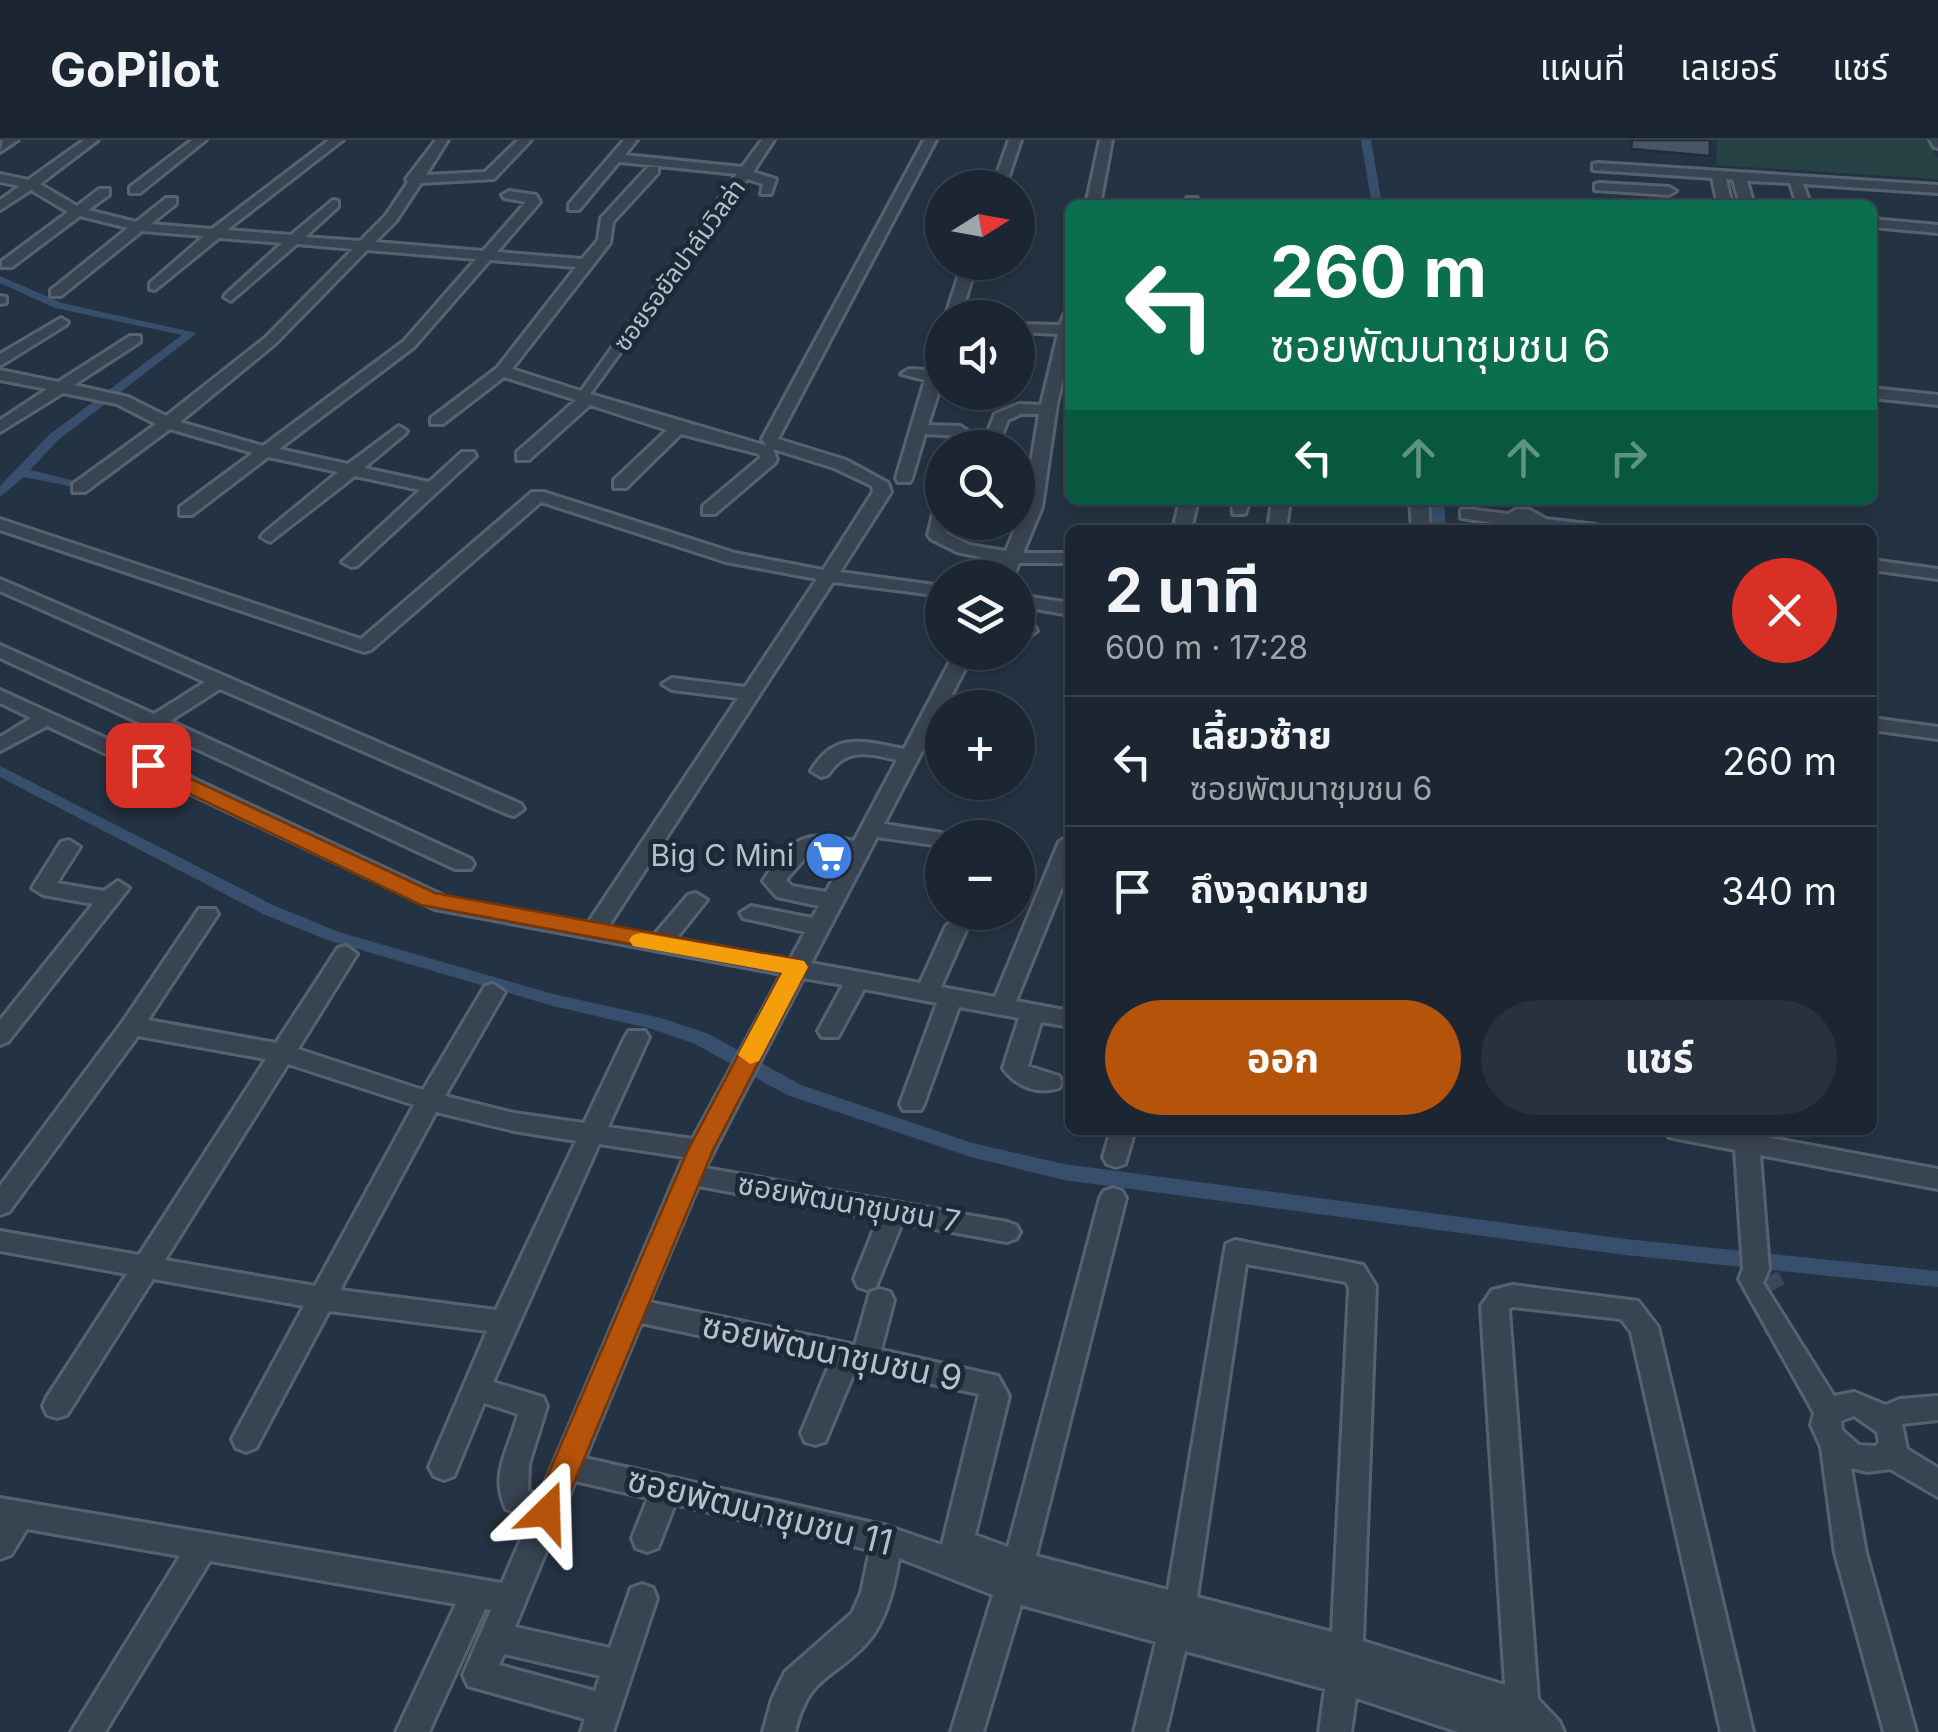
<!DOCTYPE html>
<html lang="th">
<meta charset="utf-8">
<style>
body{margin:0;font-family:Inter,"Noto Sans Thai",sans-serif;background:#28323e;color:#f1f3f6;height:100vh;display:flex;flex-direction:column;font-size:38px;white-space:nowrap}
*{box-sizing:border-box;margin:0}
p{font-size:32px;color:#a0a5ac}
.icon{flex:none;width:55px;height:55px;fill:none;stroke:currentColor;stroke-width:2;stroke-linecap:round;stroke-linejoin:round}
.map{position:relative;flex:1;overflow:hidden}
.details{position:absolute;left:1065px;top:385px;width:812px;height:610px;display:flex;flex-direction:column;background:#1b2632;border-radius:15px;box-shadow:0 5px 15px #0003,0 0 0 2px #39434d}
.details>*{flex:none}
.top-card{position:absolute;left:1065px;top:60px;width:812px;height:305px;border-radius:15px;box-shadow:0 5px 15px #0003,0 0 0 2px #39434d;background:#0b6e4f;color:#fff;overflow:hidden}
.needle{width:65px;rotate:79deg}
.buttons{position:absolute;left:925px;top:30px;display:grid;gap:20px}
.buttons a{display:grid;place-items:center;width:110px;height:110px;border-radius:50%;background:#1b2632;box-shadow:0 5px 15px #0003,0 0 0 2px #39434d;font-size:50px}
.pin{position:absolute;display:grid;place-items:center;width:85px;height:85px;color:#fff;margin:-42px;border-radius:20px;box-shadow:0 5px 15px #0006}
.me{position:absolute;width:110px;margin:-55px;rotate:22deg;stroke-linejoin:round;filter:drop-shadow(0 0 8px #0008)}
.turn{display:flex;align-items:center;gap:35px;height:210px;padding:0 40px;font-size:45px}
.turn .icon{width:130px;height:130px;stroke-width:2.5}
.turn b{display:block;font-size:70px;line-height:85px}
.lanes{display:flex;align-items:center;height:95px;padding:0 40px;background:#0003;justify-content:center;gap:50px;direction:ltr}
.lanes .off{opacity:.35}
.round{display:grid;place-items:center;flex:none;width:105px;height:105px;border-radius:52px;background:#28323e}
.headline{display:flex;align-items:center;justify-content:space-between;height:170px;padding:0 40px}
h1{font-size:60px;font-weight:700;line-height:75px}
.button{display:flex;gap:20px;margin-top:auto;padding:20px 40px}
.button a{flex:1;height:115px;border-radius:60px;background:#b45309;color:#fff;font-size:40px;font-weight:700;line-height:115px;text-align:center}
.button a+a{background:#28323e;color:#f1f3f6}
ul{padding:0;list-style:none}
li{display:flex;align-items:center;gap:30px;height:130px;padding:0 40px;border-top:2px solid #39434d}
li div{flex:1}
li b{display:block;font-size:38px}
li em{font-style:normal}
header{display:flex;align-items:center;gap:60px;box-sizing:border-box;height:140px;padding:0 50px;background:#1b2632;border-bottom:2px solid #39434d}
header strong{font-size:48px}
nav{display:flex;gap:55px;margin-inline-start:auto;font-size:35px}
.map>svg:first-child{display:block}
.green{fill:#264244}
.lines{fill:none;stroke-linecap:round;stroke-linejoin:round}
.canal{fill:#374f6c;fill-rule:evenodd}
.building{fill:#465568;stroke:#202b3a;stroke-width:2.5}
.minor-tunnel{stroke:#3a4858;stroke-width:29;stroke-dasharray:29 15;stroke-linecap:butt}
.minor-casing{stroke:#576270;stroke-width:6}
.minor{fill:#394453;fill-rule:evenodd}
.route{fill:#b45309;stroke:#753606;stroke-width:2.5}
.slow{fill:#f59e0b}
.labels{text-anchor:middle;stroke-width:10;stroke-linejoin:round;paint-order:stroke}
.far-street-label{font-size:25px;fill:#b6bfcd;stroke:#1e2938}
.poi-label{font-size:30px;fill:#b6bfcd;stroke:#1e2938;text-anchor:end}
.street-label{font-size:30px;fill:#b6bfcd;stroke:#1e2938}
.near-street-label{font-size:35px;fill:#b6bfcd;stroke:#1e2938}
</style>
<header>
<strong>GoPilot</strong>
<nav><a>แผนที่</a><a>เลเยอร์</a><a>แชร์</a></nav>
</header>
<div class="map">
<svg width="1938" height="1592" viewBox="0 0 1938 1592">
<rect width="100%" height="100%" fill="#243343"/>
<path class="green" d="M1717,0H1927L1938,19V39L1716,25Z"/>
<g class="lines">
<path class="canal" d="M1361,0H1371L1382,65H1372Z
M0,136L62,163L197,193L57,301L30,330L75,341V347L24,337L0,357V346L49,295L182,195L55,168L0,143Z
M1430,360H1444L1446,390H1432Z
M0,626L275,766L339,792L553,854L661,878L709,894L801,945L972,1003L1064,1024L1625,1099L1938,1131V1147L1625,1115L1064,1040L971,1017L787,955L695,904L652,889L553,866L327,800L263,774L0,637Z"/>
</g>
<path class="building" d="M1632,0H1710V16L1631,9Z"/>
<g class="lines">
<path class="minor-tunnel" d="M1765,1138L1772,1151"/>
<g class="minor-casing">
<path id="minor" d="M3,0H18L0,12Z
M84,0H98L40,44L77,66L99,49H109V55L88,70L136,82L166,58H176V64L151,84L212,89L329,0H343L227,90L291,95L333,60L338,61V67L305,97L360,101L386,75L408,42L406,39L436,0H448L426,35L485,32L518,0H531L494,39L421,43L396,81L375,102L483,111L526,62L504,58L502,55L509,51L536,55L540,62L497,112L582,119L598,100L601,78L648,27H658V33L613,82L610,103L512,229L581,251L737,34L619,22L579,70H569V64L624,0H637L625,15L742,27L762,0H774L753,32L776,39L771,54H761L763,44L747,39L590,254L767,306L762,299L924,0H936L778,299L846,320L888,343L891,352L840,432L942,446V456L833,442L608,787L654,795L688,755L696,753L707,760L676,799L790,820L805,792L743,778L740,773L751,766L812,778L819,766L777,757L763,741C791,698 803,690 854,701L897,620C868,613 846,607 828,635L821,637L811,631C834,591 864,601 904,609L955,512H974L884,684L942,693V701L934,705L877,697L811,823L920,843L946,786L957,778L968,786L941,847L995,857L1059,702L1070,695V728L1016,861L1070,871V887L1041,882L1028,926L1059,936L1062,942L1059,948C1037,955 1015,946 1003,928L1019,878L959,867L924,964L921,970H903L900,964L937,863L864,849L838,897H822L818,891L843,845L803,838L705,1028L1007,1082L1016,1085L1020,1092L1016,1099L1007,1102L902,1083L876,1147L867,1150L858,1147L854,1139L878,1079L698,1046L649,1162L855,1205L870,1152L880,1149L890,1152L894,1160L881,1210L998,1236L1009,1256L975,1395L1008,1407L1100,1058L1104,1051L1113,1048L1122,1051L1126,1058L1036,1416L1168,1450L1226,1104L1235,1100L1363,1125L1376,1146L1363,1501L1505,1545L1481,1166L1492,1150L1513,1145L1638,1161L1658,1187L1753,1592H1721L1631,1192L1621,1179L1513,1167L1509,1169L1538,1559L1559,1581L1564,1592H1458L1356,1558L1351,1592H1319L1325,1549L1185,1511L1166,1592H1134L1156,1502L1021,1465L983,1592H951L993,1455L899,1418C894,1447 887,1481 866,1504C831,1541 809,1535 795,1592H763L772,1559L785,1532L852,1473L861,1453L870,1410L675,1364L658,1408L647,1412L636,1408L632,1398L648,1358L575,1341L515,1487L610,1508L631,1448L642,1444L653,1448L657,1458L613,1592H581L585,1579L468,1546L463,1535L491,1470L485,1469L429,1592H396L456,1464L210,1421L105,1592H71L180,1416L27,1389L11,1415L0,1419V1358L502,1443L530,1378L506,1369C489,1334 510,1308 518,1274L484,1263L454,1336L444,1340L434,1336L429,1327L487,1191L329,1171L256,1308L246,1312L236,1308L232,1299L304,1166L153,1139L67,1275L57,1278L47,1275L43,1266L47,1257L127,1134L0,1111V1091L139,1115L266,919L138,896L9,1072L0,1075V1046L124,880L199,769H215L218,774L148,880L276,903L338,808L346,806L357,814L298,909L423,950L485,846L493,844L505,852L445,956L514,973L584,983L625,897L629,891H645L649,897L608,987L693,999L782,834L435,769L47,586L0,611V597L31,578L0,563V550L112,601L140,583L0,518V505L154,574L205,542L0,451V439L521,664L524,669L514,676L507,674L220,549L170,581L471,719L474,724L471,729H455L156,590L128,608L448,758L588,783L738,558L672,550L662,544L672,538L745,547L817,439L726,422L541,362L371,510L364,512L0,390V379L361,499L532,352H544L735,413L823,430L873,352L872,346L834,328L773,309L777,319L775,323L715,374H703V366L760,318L759,314L681,294L626,348H614V340L667,290L590,265L529,320H517V312L576,260L504,237L443,284H431V278L497,228L576,127L490,120L414,207L279,309L348,324L399,286L407,291L405,294L364,328L429,342L462,312H474L476,316L357,426L351,427L342,422L420,350L355,336L270,402L261,397L264,393L338,332L268,317L192,375H180V367L253,313L170,289L85,352H73V344L156,284L117,264L63,253L0,292V280L47,249L0,240V230L58,242L130,196H140V202L74,245L128,257L166,276L265,198L353,109L297,104L231,161L224,157L226,154L282,103L219,98L155,150L150,149V143L204,96L142,91L61,156H51V150L128,88L80,76L12,127H2V121L68,72L31,50L0,70V60L20,46L0,42V34L28,40ZM367,110L476,119L404,201L263,306L180,282L275,204ZM813,709L847,713L826,752L792,746L786,740ZM288,924L414,965L315,1146L165,1120ZM436,972L514,991L576,1001L496,1170L340,1150ZM599,1004L684,1017L540,1355L528,1351L529,1324L547,1266L543,1257L493,1242ZM1246,1124L1346,1142L1349,1148L1332,1492L1197,1457ZM641,1183L830,1223L801,1293L805,1302L815,1305L825,1302L856,1228L979,1254L942,1405L887,1386L585,1318ZM504,1514L600,1536L595,1551L499,1525Z
M192,0H206L140,53H130V47Z
M1009,0H1021L1005,48H992Z
M1100,0H1112L1100,65H1086Z
M1930,0H1938V8L1934,7Z
M1598,23L1938,45V53L1803,44L1811,65H1797L1790,43L1747,41L1754,65H1740L1733,40L1726,39L1732,65H1718L1712,38L1593,30V24Z
M1600,43L1669,47L1676,51L1669,55L1595,50V44Z
M1187,58H1197L1199,65H1185Z
M1872,79L1938,85V93L1872,87Z
M963,122H977L960,178H945Z
M0,156L6,157V163L0,164Z
M1070,172V208L1057,264L1042,367L1023,413H1070V423H1019L1013,438H995L1002,422L957,412L931,399L928,395L933,374L942,369V382H949L946,393L969,405L1006,411L1024,367L1039,274H1021L1008,280L997,308H981L995,274L1019,264L1041,265L1058,194L1018,192V184L1060,185L1065,173Z
M61,178L68,182L66,185L0,226V214Z
M942,204V241L928,285L960,286L968,291L960,296L925,294L912,338L910,342H898L896,338L925,240L901,234L909,229L928,230L934,209Z
M1872,248L1938,255V265L1872,258Z
M1180,360H1198L1191,390H1173Z
M1232,360H1250L1245,374H1233Z
M1272,360H1290L1286,390H1268Z
M1410,360H1428L1430,390H1412Z
M1467,369L1508,374L1517,369L1530,370L1546,379L1596,385L1605,390H1514L1507,385L1461,378V370Z
M1872,420L1938,429V439L1872,430Z
M1018,455L1070,463V475L1018,466Z
M1018,483L1035,487L1037,491L1028,497L1018,494Z
M1872,578L1938,587V599L1872,590Z
M69,700L80,707L57,743L104,751L118,741L129,748L8,902L0,905V880L93,764L43,755L32,748L61,702Z
M1111,990H1135L1125,1024L1116,1027L1107,1024L1103,1017Z
M1666,990H1728L1938,1029V1049L1760,1015L1769,1129L1763,1143L1834,1256L1854,1252L1886,1265L1900,1259L1938,1256V1280L1902,1284L1907,1309L1938,1328V1357L1890,1329L1867,1332L1851,1328L1866,1413L1916,1592H1884L1835,1413L1821,1307L1811,1285L1814,1273L1739,1139L1743,1129L1735,1010L1678,999L1669,997ZM1854,1276L1877,1292L1879,1302L1876,1306L1859,1305L1842,1290L1841,1281Z"/>
</g>
<use href="#minor" class="minor"/>
</g>
<path class="route" d="M148,619L435,753L796,819L808,827L713,1010L558,1381L547,1385L537,1381L532,1372L688,1010L782,832L421,765L140,630L137,625L140,621Z"/>
<path class="slow" d="M641,793L804,821L808,827L759,921L750,924L738,915L782,833L633,806L629,800L633,795Z"/>
<defs>
<g id="supermarket-disc" transform="scale(2.5)"><circle r="9.5" fill="#3f7fe0" stroke="#1e2938"/><path d="M-6-5.5h2.5l.6 2H6L4.5 2H-2.5L-4.4-4H-6ZM-1.5 3.2a1.3 1.3 0 1 0 .1 0ZM3 3.2a1.3 1.3 0 1 0 .1 0Z" fill="#fff"/></g>
</defs>
<g fill-rule="evenodd">
<use href="#supermarket-disc" x="829" y="716"/>
</g>
<g class="labels">
<g class="far-street-label">
<text transform="translate(679 125) rotate(-54)" y="9">ซอยรอยัลปาล์มวิลล่า</text>
</g>
<g class="poi-label">
<text x="794" y="726">Big C Mini</text>
</g>
<g class="street-label">
<text transform="translate(849 1063) rotate(10)" y="10">ซอยพัฒนาชุมชน 7</text>
</g>
<g class="near-street-label">
<text transform="translate(832 1212) rotate(12)" y="12">ซอยพัฒนาชุมชน 9</text>
<text transform="translate(760 1371) rotate(14)" y="12">ซอยพัฒนาชุมชน 11</text>
</g>
</g>
</svg>
<div class="buttons">
<a><svg class="needle" viewBox="-14 -14 28 28"><path d="M0-13l5 13h-10z" fill="#e53935"/><path d="M0 13l5-13h-10z" fill="#a0a5ac"/></svg></a>
<a><svg class="icon" aria-label="sound" viewBox="0 0 24 24"><path d="M4 9h4l5-4v14l-5-4H4zM17 9q2 3 0 6"/></svg></a>
<a><svg class="icon" aria-label="search" viewBox="0 0 24 24"><circle cx="10" cy="10" r="6"/><path d="M15 15l6 6"/></svg></a>
<a><svg class="icon" aria-label="layers" viewBox="0 0 24 24"><path d="M12 4l9 5-9 5-9-5zM3 14l9 5 9-5"/></svg></a>
<a>+</a>
<a>−</a>
</div>
<div class="pin" style="left:148px;top:625px;background:#d93025"><svg class="icon" aria-label="arrive" viewBox="0 0 24 24"><path d="M6 21V4h12l-3 4 3 4H6"/></svg></div>
<svg class="me" style="left:547px;top:1372px" viewBox="-20 -20 40 40"><path d="M0-17L14 15 0 8-14 15z" fill="#b45309" stroke="#fff" stroke-width="4"/></svg>
<div class="top-card">
<div class="turn"><svg class="icon" aria-label="left" viewBox="0 0 24 24"><path d="M17 20v-9H6M10 6l-5 5 5 5"/></svg><div><b>260 m</b>ซอยพัฒนาชุมชน 6</div></div>
<div class="lanes"><svg class="icon" aria-label="left" viewBox="0 0 24 24"><path d="M17 20v-9H6M10 6l-5 5 5 5"/></svg><svg class="icon off" aria-label="ahead" viewBox="0 0 24 24"><path d="M12 20V5M6 11l6-6 6 6"/></svg><svg class="icon off" aria-label="ahead" viewBox="0 0 24 24"><path d="M12 20V5M6 11l6-6 6 6"/></svg><svg class="icon off" aria-label="right" viewBox="0 0 24 24"><path d="M7 20v-9h11M14 6l5 5-5 5"/></svg></div>
</div>
<section class="details">
<div class="headline"><div><h1>2 นาที</h1><p>600 m · 17:28</p></div><a class="round" style="background:#d93025;color:#fff"><svg class="icon" aria-label="close" viewBox="0 0 24 24"><path d="M6 6l12 12M18 6L6 18"/></svg></a></div>
<ul>
<li><svg class="icon" aria-label="left" viewBox="0 0 24 24"><path d="M17 20v-9H6M10 6l-5 5 5 5"/></svg><div><b>เลี้ยวซ้าย</b><p>ซอยพัฒนาชุมชน 6</p></div><em>260 m</em></li>
<li><svg class="icon" aria-label="arrive" viewBox="0 0 24 24"><path d="M6 21V4h12l-3 4 3 4H6"/></svg><div><b>ถึงจุดหมาย</b></div><em>340 m</em></li>
</ul>
<div class="button"><a>ออก</a><a>แชร์</a></div>
</section>
</div>
